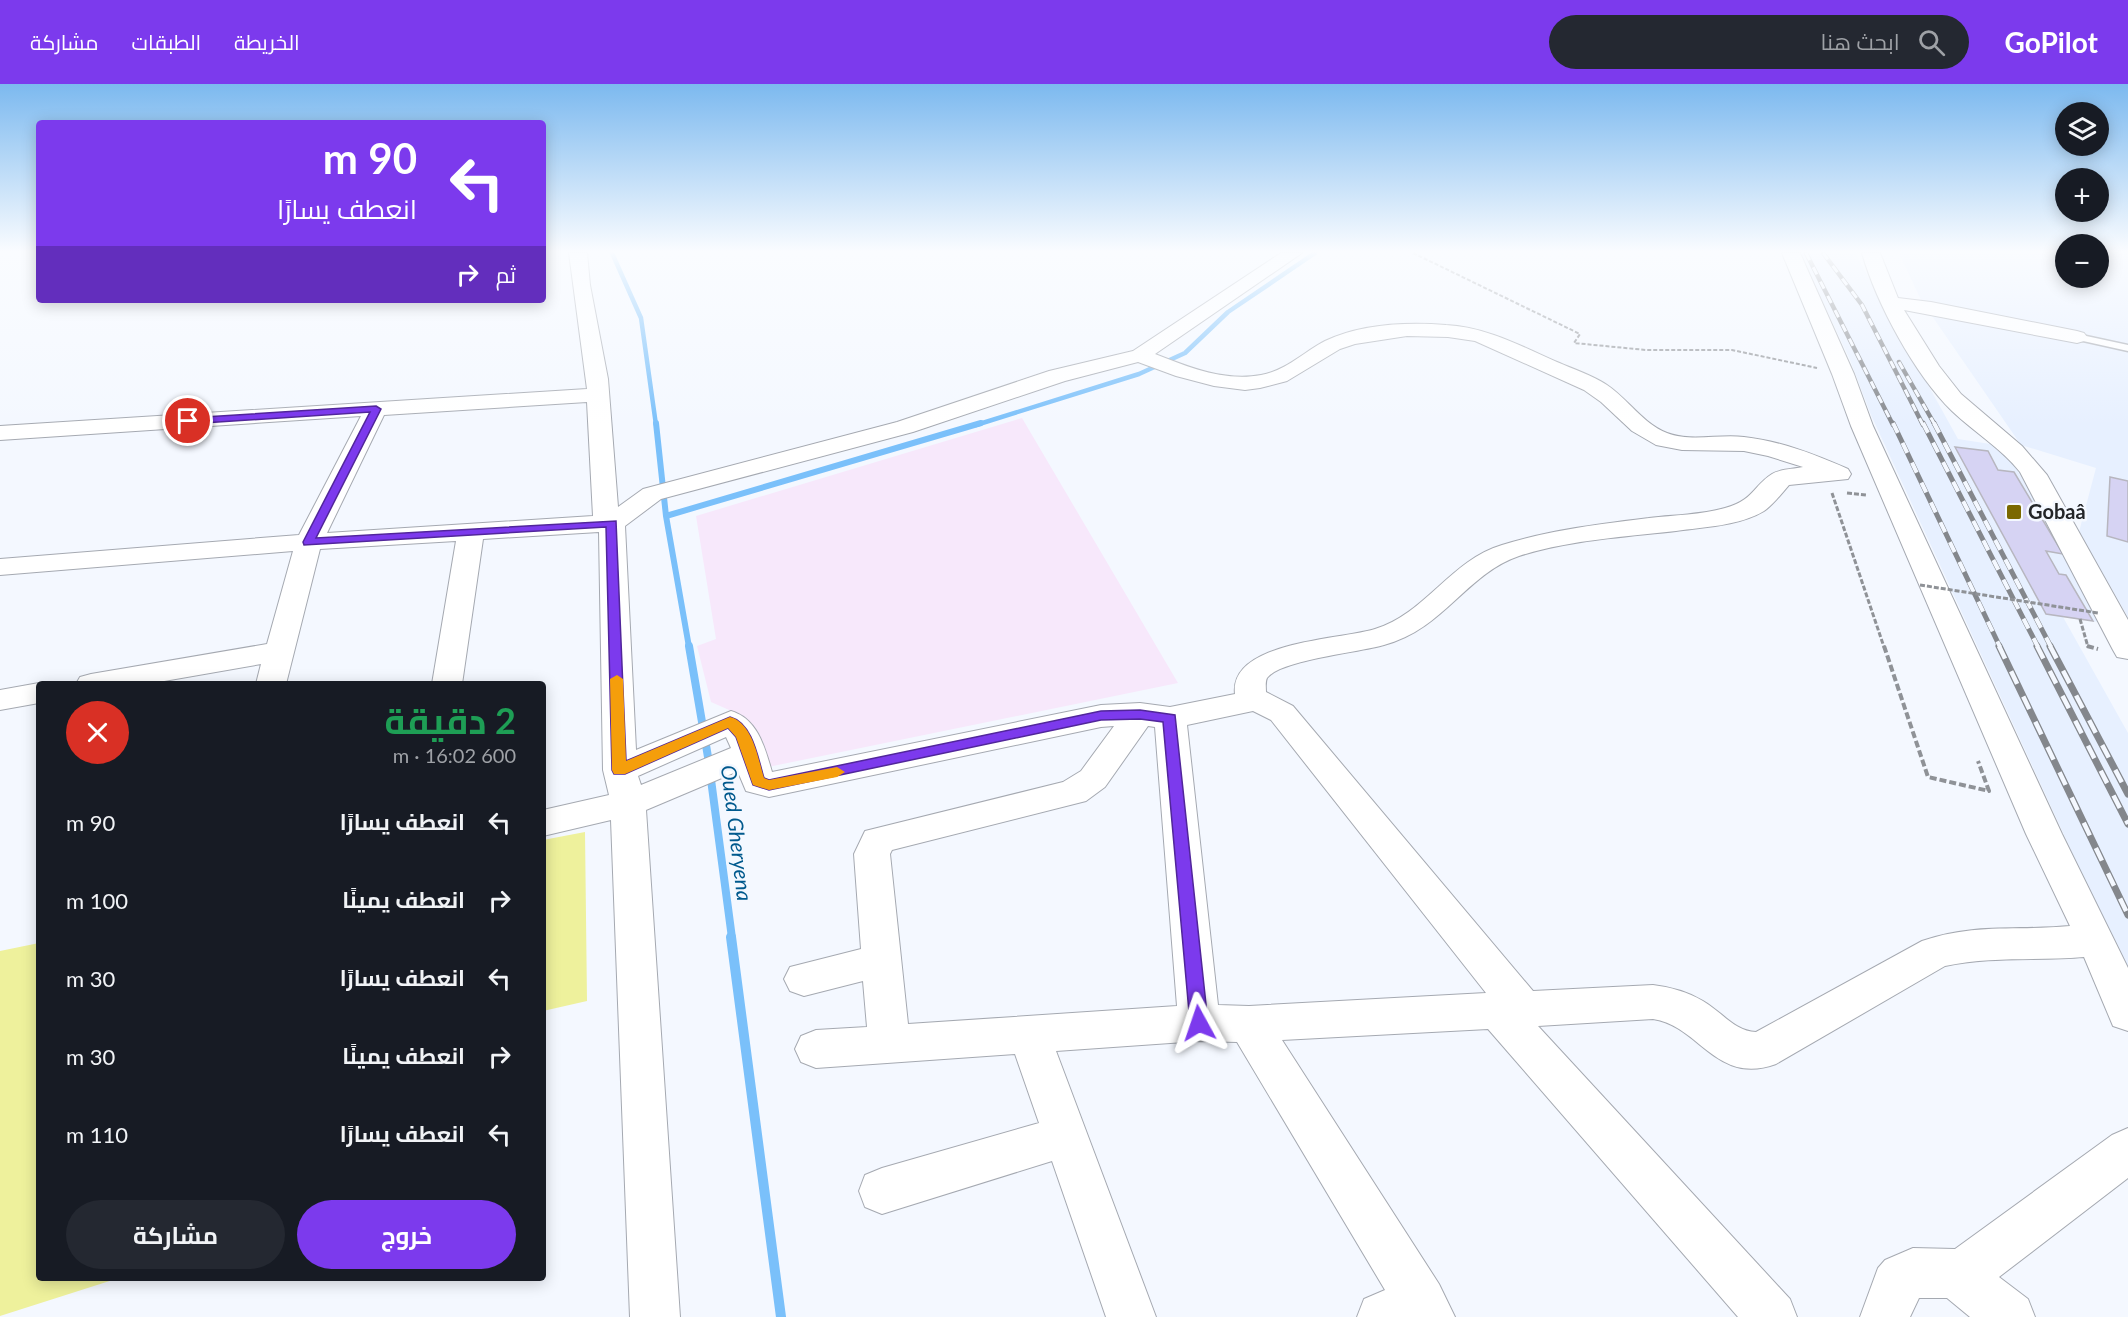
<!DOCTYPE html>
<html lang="ar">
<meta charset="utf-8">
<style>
body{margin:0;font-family:Lato,Cairo,sans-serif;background:#242831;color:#f1f3f6;direction:rtl;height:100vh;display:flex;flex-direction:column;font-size:22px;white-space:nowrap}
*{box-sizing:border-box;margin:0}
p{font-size:20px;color:#9ea1a6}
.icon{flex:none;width:33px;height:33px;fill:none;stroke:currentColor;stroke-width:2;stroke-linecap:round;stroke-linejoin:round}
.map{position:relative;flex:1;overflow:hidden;direction:ltr}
.panel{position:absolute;left:36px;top:597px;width:510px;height:600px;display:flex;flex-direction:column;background:#171b24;border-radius:6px;box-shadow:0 3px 15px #0003;direction:rtl}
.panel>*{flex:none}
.guide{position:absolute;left:36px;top:36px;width:510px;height:183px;border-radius:6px;box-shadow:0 3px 15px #0003;direction:rtl;background:#7c3aed;color:#fff;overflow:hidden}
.fabs{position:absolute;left:2055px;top:18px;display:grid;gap:12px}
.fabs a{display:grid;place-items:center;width:54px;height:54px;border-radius:50%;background:#171b24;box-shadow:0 3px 15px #0003;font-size:30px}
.pin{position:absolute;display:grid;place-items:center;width:51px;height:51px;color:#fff;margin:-26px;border:3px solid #fff;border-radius:50%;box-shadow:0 2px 6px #0007}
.me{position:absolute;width:66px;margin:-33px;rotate:355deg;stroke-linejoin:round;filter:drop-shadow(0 0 4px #0008)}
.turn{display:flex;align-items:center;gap:21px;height:126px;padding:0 30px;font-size:27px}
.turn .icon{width:78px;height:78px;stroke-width:2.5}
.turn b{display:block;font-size:42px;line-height:51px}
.then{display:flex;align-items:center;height:57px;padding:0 30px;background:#0003;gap:12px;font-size:22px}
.round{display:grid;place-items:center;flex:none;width:63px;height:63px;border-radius:32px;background:#242831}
.head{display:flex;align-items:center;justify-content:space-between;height:102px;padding:0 30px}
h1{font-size:36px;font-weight:700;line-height:45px;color:#1e9e55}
.primary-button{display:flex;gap:12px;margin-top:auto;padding:12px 30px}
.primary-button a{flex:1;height:69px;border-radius:36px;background:#7c3aed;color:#fff;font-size:24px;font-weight:700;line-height:69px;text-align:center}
.primary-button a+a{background:#242831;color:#f1f3f6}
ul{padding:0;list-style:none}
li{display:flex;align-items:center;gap:18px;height:78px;padding:0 30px}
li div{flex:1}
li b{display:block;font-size:22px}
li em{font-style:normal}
header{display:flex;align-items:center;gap:36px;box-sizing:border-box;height:84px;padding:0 30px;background:#7c3aed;color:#fff}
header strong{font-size:28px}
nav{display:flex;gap:33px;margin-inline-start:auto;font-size:21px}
.search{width:420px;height:54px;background:#242831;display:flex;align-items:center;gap:15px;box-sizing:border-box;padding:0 21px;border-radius:33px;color:#9ea1a6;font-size:22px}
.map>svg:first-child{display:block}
.built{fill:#e7f0ff}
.education{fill:#f7e8fb}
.green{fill:#eef19c}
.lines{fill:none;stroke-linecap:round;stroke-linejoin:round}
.stream-far3{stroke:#7ac0fa;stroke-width:4.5}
.stream-far2{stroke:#7ac0fa;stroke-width:6}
.stream-far1{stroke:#7ac0fa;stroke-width:8}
.stream{stroke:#7ac0fa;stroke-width:10}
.building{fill:#d6d3f3;stroke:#b7b6bf;stroke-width:1.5}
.service-casing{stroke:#a5a9b1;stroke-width:3}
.minor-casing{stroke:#a5a9b1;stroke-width:2}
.path-far2{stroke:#8f9297;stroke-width:2;stroke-dasharray:4 2;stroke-linecap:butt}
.path-far1{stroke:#8f9297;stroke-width:3;stroke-dasharray:5 2;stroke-linecap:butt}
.path{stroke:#8f9297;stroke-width:4;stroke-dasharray:7 3;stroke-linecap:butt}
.service{fill:#fff;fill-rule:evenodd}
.minor{fill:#fff;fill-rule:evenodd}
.rail-far2-casing{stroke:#84878c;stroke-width:4.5}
.rail-far1-casing{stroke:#84878c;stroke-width:5}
.rail-casing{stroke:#84878c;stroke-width:7}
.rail-far2{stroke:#f4f8ff;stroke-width:3;stroke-dasharray:8;stroke-linecap:butt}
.rail-far1{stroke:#f4f8ff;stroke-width:4;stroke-dasharray:11;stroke-linecap:butt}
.rail{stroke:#f4f8ff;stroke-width:4.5;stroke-dasharray:14;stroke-linecap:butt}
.path-bridge{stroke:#8f9297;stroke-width:3;stroke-dasharray:5 2;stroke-linecap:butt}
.route{fill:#7c3aed;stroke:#51269a;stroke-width:1.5}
.slow{fill:#f59e0b}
.poi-dot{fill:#7b6800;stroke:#f4f8ff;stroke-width:2}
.labels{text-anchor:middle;stroke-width:5;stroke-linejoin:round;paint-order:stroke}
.poi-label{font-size:20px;font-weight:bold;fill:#232528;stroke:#f4f8ff;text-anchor:start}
.water-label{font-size:21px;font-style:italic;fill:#00598d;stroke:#f4f8ff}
</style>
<header>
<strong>GoPilot</strong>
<div class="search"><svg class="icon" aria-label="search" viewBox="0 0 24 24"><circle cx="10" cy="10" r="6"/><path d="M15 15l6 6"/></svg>ابحث هنا</div>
<nav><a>الخريطة</a><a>الطبقات</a><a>مشاركة</a></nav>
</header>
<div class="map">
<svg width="2128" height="1233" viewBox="0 0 2128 1233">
<rect width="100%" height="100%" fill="#f4f8ff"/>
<path class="built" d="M1800,169H1855L1958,355L2003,362L2107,539L2063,533L2128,649V890L1871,331L1850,276Z
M1899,169H2065L2066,194H2098L2099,169H2128V533L2079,448L2096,384L2021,361L1921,216Z"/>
<path class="education" d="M1022,334L1178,599L768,683L763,657L745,633L711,618L697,562L716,555L696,432Z"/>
<path class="green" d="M585,748L587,917L543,927V756Z
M39,859V1194H119L0,1232V867Z"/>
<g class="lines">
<path class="stream-far3" d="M612,169L641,234L656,341
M976,341L1139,290L1185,269L1228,228L1315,169"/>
<path class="stream-far2" d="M656,339L666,432L689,563
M666,432L981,339"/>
<path class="stream-far1" d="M689,562L708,673L732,854"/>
<path class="stream" d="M731,853L781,1233"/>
</g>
<path class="building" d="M1955,363L1988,367L1998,386L2014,388L2063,470L2046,467L2059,490L2066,491L2093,537L2046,530Z
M2110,393L2128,397V458L2107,452Z"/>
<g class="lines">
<g class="service-casing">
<path id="service" d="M2077,250L2128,261V267L2074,255V251Z"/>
</g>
<g class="minor-casing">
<path id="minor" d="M569,169H587L590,201L608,295L618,423L643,405L897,338L1049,287L1133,267L1281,169H1302L1155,270C1188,283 1225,298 1261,291C1285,287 1304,268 1325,257C1361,240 1407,238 1446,241C1486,243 1521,262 1557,278C1573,285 1592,291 1607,301C1628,315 1642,339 1667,349C1690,358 1719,350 1744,353C1780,357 1814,370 1848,385L1851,390L1848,395L1789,401C1782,409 1773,421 1764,427C1739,442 1704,443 1676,447C1624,453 1569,456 1519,472C1466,490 1444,545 1384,561C1361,568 1280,576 1267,594C1265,598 1266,604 1266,608L1293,622L1533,907L1653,901C1670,903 1688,908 1703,917C1722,928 1734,947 1756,948L1922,857C1973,839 2018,847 2070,842L2026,750L1851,342L1832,290L1782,169H1800L1854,290L1873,342L2062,750L2128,884V947L2113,942L2084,873C2037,877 1991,872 1945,882L1776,980C1716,1002 1700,942 1653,935L1538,942L1790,1215L1797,1233H1738L1488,945L1282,956L1439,1200L1455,1233H1357L1364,1215L1385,1206L1237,958L1199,957L1056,967L1156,1233H1106L1052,1077L882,1130L865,1123L859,1107L865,1091L882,1084L1039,1039L1015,970L816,984L801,978L795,965L801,952L816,946L867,943L863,897L804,912L790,907L784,895L790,883L861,865L854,770L865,747L1063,698L1081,687L1114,642L1101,643L769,713L746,707L738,688H736L646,726L680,1233H630L611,736L543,752V726L609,711L603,686L599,448L483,455L462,600H432L456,457L320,465L286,600H256L261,580L147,600H76L80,593L91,590L267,560L293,467L0,491V475L299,451L361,332L0,356V342L587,305ZM1407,252L1448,253L1475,257L1584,306L1601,318L1632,347L1656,361L1682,366L1744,367L1768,372L1803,383C1794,385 1780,385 1772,390C1753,402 1754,416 1725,424C1701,431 1674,431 1649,434C1600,440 1550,446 1502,461C1451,476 1425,530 1375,545C1340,556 1229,557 1235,610L1170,623L1140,619L1101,621L772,688C765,664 758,635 731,627L636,666L625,442L661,415L913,348L1065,297L1138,278L1176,292L1214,302L1245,306L1260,304L1287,297L1340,265L1355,260ZM587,318L593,432L327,449L384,331ZM1253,627L1271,636L1486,909L1249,922L1218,921L1187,641ZM1148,642L1155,643L1177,922L908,940L890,770L892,766L1086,717L1105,703ZM726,653L731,664L641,701L638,692Z
M1862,169H1880L1898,214L1931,218L2077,247L2084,249L2087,253L2084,257L2077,259L1904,226L1939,282L1961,310L2022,362L2047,391L2128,536V575L2117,573L2113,566L2020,388C2001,364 1974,348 1952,327C1915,291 1876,219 1862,169Z
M39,599L43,600H39V619L0,626V606Z
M2128,1044V1094L1999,1193L2028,1215L2035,1233H1970L1947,1214H1919L1910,1233H1860L1878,1184L1885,1176L1913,1164L1955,1165L2112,1051Z"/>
</g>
<path class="path-far2" d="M1413,169L1580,250L1574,259L1646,266H1732L1817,284"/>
<path class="path-far1" d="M1832,409L1884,563
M1847,409L1867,411
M2080,535L2088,563"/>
<path class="path" d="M1884,562L1928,693L1989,707L1978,677
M2087,562L2098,565"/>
<use href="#service" class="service"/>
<use href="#minor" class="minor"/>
<g class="rail-far2-casing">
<path id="rail-far2" d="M1806,169L1893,341
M1823,169L1862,221L1923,341
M1899,278L1935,341"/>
</g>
<g class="rail-far1-casing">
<path id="rail-far1" d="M1893,339L2000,563
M1923,339L2038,563
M1934,339L2051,563"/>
</g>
<g class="rail-casing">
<path id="rail" d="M1999,562L2128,831
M2037,562L2128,740
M2050,562L2128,710"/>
</g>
<use href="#rail-far2" class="rail-far2"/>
<use href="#rail-far1" class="rail-far1"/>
<use href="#rail" class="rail"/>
<path class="path-bridge" d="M1920,501L2098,529"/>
</g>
<linearGradient id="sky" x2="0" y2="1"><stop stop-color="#7cb9ef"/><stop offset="0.49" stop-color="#fafcff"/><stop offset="1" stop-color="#fafcff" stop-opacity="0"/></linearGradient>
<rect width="2128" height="342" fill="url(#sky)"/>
<path class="route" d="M376,322L381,325L316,454L616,437L626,677L730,633C753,639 758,675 764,694L769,696L1101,627L1140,626L1175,631L1208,939L1206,945L1199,947L1193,945L1190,939L1163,638L1140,635L1101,636L769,706L753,701L736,653L728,644L625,690H614L612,686L606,443L304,461L303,458L370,328L188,340L183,337L188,334Z"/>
<path class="slow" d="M617,591L623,595L626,677L730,633C753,639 758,675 764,694L769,696L837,683L845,688L837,693L769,706L753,701L736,653L728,644L625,690H614L612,686L610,595Z"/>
<rect class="poi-dot" x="2006" y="420" width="16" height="16" rx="3"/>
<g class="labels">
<g class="poi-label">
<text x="2028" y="435">Gobaâ</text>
</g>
<g class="water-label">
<text transform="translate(736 749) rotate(83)" y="7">Oued Gheryena</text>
</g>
</g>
</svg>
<div class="fabs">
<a><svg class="icon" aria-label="layers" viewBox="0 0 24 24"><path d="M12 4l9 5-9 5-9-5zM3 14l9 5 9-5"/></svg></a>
<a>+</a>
<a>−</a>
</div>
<div class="pin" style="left:188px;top:337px;background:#d93025"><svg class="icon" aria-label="arrive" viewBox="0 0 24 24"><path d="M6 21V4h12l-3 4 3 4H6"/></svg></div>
<svg class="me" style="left:1199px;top:939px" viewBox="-20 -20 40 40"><path d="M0-17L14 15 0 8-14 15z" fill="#7c3aed" stroke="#fff" stroke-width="4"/></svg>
<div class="guide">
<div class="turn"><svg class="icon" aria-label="left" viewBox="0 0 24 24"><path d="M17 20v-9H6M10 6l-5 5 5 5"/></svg><div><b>90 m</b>انعطف يسارًا</div></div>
<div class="then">ثم<svg class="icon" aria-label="right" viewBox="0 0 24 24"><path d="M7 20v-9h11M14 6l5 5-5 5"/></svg></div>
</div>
<section class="panel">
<div class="head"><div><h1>2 دقيقة</h1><p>600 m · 16:02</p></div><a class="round" style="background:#d93025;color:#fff"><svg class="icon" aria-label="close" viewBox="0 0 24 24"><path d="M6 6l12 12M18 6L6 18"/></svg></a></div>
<ul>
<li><svg class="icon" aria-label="left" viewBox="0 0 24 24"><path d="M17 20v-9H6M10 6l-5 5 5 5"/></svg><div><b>انعطف يسارًا</b></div><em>90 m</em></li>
<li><svg class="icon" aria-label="right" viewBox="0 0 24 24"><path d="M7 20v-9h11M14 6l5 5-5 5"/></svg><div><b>انعطف يمينًا</b></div><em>100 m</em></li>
<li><svg class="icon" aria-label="left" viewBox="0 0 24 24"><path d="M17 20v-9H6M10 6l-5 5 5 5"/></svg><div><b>انعطف يسارًا</b></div><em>30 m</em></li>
<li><svg class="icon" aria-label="right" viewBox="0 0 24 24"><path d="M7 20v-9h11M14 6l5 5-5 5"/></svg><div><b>انعطف يمينًا</b></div><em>30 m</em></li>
<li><svg class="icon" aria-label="left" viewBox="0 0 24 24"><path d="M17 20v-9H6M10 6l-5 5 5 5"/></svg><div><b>انعطف يسارًا</b></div><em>110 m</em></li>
</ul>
<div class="primary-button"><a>خروج</a><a>مشاركة</a></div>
</section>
</div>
